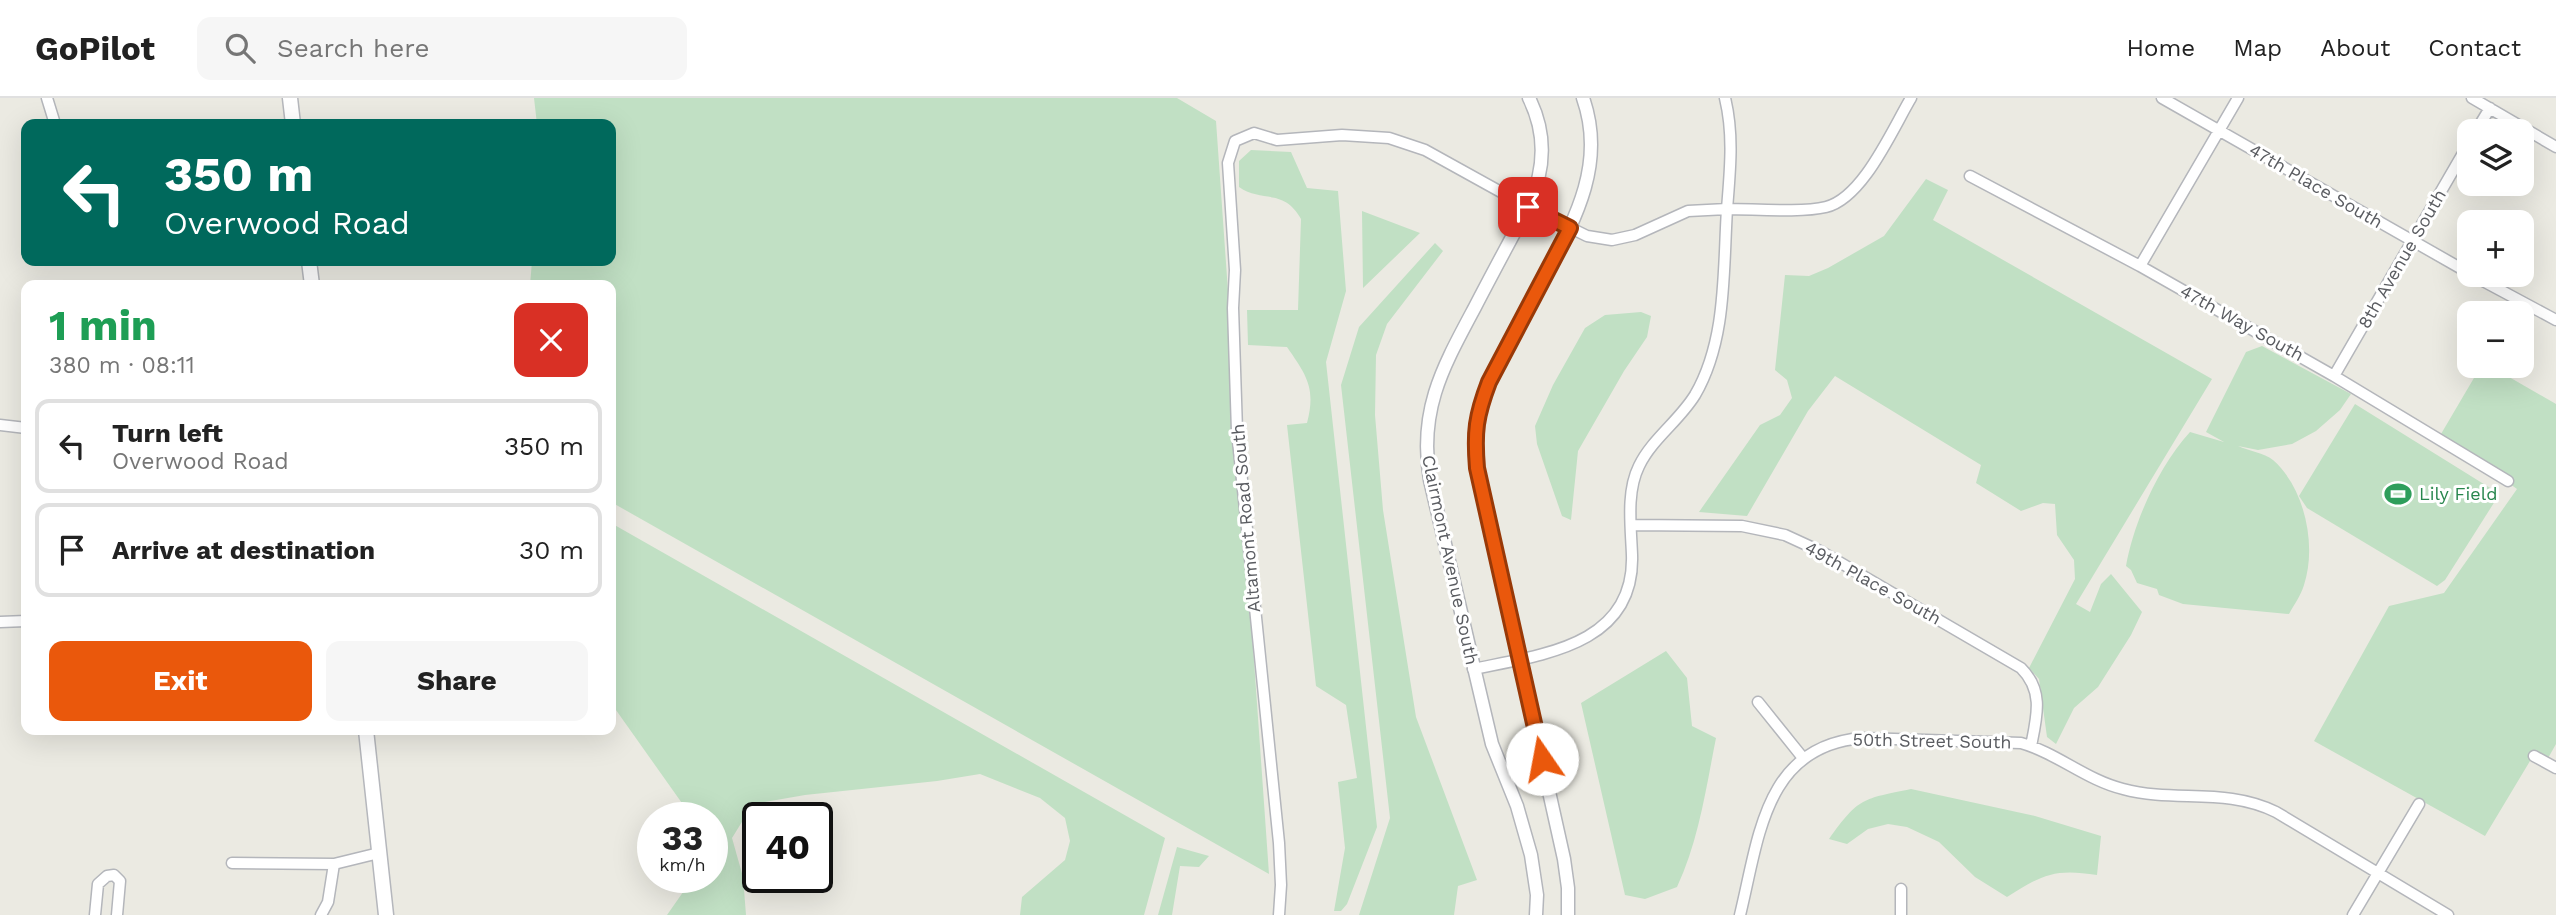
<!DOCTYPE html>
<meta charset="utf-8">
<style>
body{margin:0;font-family:"Work Sans",sans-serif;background:#f6f6f6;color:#222;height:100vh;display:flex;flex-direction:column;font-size:26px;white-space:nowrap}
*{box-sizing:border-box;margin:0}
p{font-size:23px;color:#767676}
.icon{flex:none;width:38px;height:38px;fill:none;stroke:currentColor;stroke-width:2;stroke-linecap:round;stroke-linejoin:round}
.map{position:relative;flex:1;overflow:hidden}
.details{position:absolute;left:21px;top:182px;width:595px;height:455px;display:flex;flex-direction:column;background:#fff;border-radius:14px;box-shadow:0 7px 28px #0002}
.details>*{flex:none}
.guide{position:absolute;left:21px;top:21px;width:595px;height:147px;border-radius:14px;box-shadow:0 7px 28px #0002;background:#00695c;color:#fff;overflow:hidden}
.controls{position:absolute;left:2457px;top:21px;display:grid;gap:14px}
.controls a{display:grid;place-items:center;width:77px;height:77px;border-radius:14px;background:#fff;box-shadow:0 7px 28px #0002;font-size:35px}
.speed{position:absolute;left:637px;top:704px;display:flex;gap:14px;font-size:35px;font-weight:700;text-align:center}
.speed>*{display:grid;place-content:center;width:91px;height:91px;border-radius:50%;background:#fff;box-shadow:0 7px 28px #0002;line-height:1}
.speed small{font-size:18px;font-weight:400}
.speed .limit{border:4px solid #111;border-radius:10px;background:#fff;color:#111}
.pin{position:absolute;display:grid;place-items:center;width:60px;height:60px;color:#fff;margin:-30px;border-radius:14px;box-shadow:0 4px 10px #0006}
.me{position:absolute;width:77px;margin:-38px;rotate:348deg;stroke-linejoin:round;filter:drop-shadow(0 0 5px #0008)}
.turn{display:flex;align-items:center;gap:24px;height:147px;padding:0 28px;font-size:32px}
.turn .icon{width:91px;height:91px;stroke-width:2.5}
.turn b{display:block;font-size:49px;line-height:60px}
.round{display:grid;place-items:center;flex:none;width:74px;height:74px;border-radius:14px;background:#f6f6f6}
.summary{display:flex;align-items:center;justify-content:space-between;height:119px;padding:0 28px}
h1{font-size:42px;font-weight:700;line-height:52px;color:#1e9e55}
.cta{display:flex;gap:14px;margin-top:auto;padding:14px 28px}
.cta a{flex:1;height:80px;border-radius:14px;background:#ea580c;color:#fff;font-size:28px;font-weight:700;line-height:80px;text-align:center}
.cta a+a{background:#f6f6f6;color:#222}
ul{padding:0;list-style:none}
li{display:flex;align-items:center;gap:21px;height:94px;margin:0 14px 10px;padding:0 14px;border:4px solid #e0e0e0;border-radius:14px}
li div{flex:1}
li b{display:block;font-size:26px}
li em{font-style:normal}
header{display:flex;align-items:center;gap:42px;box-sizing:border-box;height:98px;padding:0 35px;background:#fff;border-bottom:2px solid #e0e0e0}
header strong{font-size:33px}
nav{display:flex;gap:38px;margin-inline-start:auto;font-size:24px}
.search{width:490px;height:63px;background:#f6f6f6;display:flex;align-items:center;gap:18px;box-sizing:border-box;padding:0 24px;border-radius:14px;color:#767676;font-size:26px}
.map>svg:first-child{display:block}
.green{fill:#c1e0c4}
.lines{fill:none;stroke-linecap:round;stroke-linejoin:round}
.minor-casing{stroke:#b4b6bb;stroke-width:13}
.tertiary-casing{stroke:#b4b6bb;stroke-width:15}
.secondary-casing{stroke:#b5b7bc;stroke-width:17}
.minor{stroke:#fff;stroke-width:10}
.tertiary{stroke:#fff;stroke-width:12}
.secondary{stroke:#fff;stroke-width:14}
.route-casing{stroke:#983908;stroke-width:18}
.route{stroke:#ea580c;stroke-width:12}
.labels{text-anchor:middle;stroke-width:6;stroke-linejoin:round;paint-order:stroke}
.street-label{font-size:18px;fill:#5a5c61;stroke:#fff}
.leisure-label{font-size:18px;fill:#27864d;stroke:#fff;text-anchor:start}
</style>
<header>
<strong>GoPilot</strong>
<div class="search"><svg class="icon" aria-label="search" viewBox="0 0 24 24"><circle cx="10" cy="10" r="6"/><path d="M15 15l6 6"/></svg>Search here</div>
<nav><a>Home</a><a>Map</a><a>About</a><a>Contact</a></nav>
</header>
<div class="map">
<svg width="2556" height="817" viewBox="0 0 2556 817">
<rect width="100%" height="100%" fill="#ebeae2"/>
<path class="green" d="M534,0H1177L1216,23L1269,776L611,404V187H530L532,163H611V26H537Z
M1251,52L1291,54L1307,90L1338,93L1346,193L1326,264L1377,729L1347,806L1341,813H1334L1345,750L1338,684L1357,680L1346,607L1316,588L1287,327L1307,325C1316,290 1307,278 1287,249L1248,247L1247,212H1298L1301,121C1284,90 1262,105 1239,89V63Z
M1926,81L1948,92L1933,122L2212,281L2076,506L2090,514L2101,486L2111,476L2142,514L2131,537L2098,589L2074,610L2056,646L2047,639L2039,581L2029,570L2075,481L2074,462L2057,437L2055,406L2043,405L2021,413L1976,385L1981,367L1835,278L1808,313L1747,418L1699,414L1760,327L1780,317L1792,300L1787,282L1775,272L1785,177L1809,178L1828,170L1884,138Z
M1362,113L1420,135L1363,190Z
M1435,145L1443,153L1387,226L1376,257L1375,317L1383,412L1416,619L1477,782L1458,788L1454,817H1359L1390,720L1341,287L1359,229Z
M1641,214L1651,218L1647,239L1624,273L1578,353L1571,422L1562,418L1537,346L1535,328L1553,287L1585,230L1605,217Z
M2262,248L2351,296L2340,312L2316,333L2292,346L2258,352L2238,348C2249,353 2264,355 2273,362C2305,390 2317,448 2304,487C2301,497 2294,507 2289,516L2183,506L2159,497L2157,491L2137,485L2131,472L2126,468C2134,423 2159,368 2190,334L2224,344L2206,334L2246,254Z
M2481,268H2490L2556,306V646L2547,662L2533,658L2485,738L2314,643L2389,508L2444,495L2517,391L2441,336Z
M2355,306L2495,393L2497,400L2445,482L2437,488L2307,410L2299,398Z
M611,425L1165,740L1144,817H1020L1022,799L1065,762L1070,743L1065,720L1040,700L980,676L937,683L805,697L753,706L732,740L743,779L746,817H667L688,787L687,779H712V719H685L684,708L611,605Z
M1666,553L1687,580L1692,628L1716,640C1706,690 1699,742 1677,789L1645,801L1625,797L1581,605Z
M1911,691L2035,718L2101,738L2097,777C2054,770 2042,777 2007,799L1975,779L1939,744L1907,729L1888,726L1868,731L1847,746L1829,741C1859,699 1863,701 1911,691Z
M1177,749L1209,758L1199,769L1180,768L1172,817H1158Z"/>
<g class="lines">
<g class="minor-casing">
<path id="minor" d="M47,0L55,26
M1725,0C1734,37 1730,73 1727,111C1754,111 1801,115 1826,109C1863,100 1892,32 1911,0
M2162,0L2469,175
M2472,0L2556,49
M2476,33L2490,10
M1970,78L2140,168L2334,278L2508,383
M2140,168L2238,0
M2472,177L2556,222
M2334,278L2469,45
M0,327L26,330
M1632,427L1742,428L1785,437L1822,454L2021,570C2044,593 2037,618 2031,648
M0,524L26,523
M1758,604L1803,660
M2534,658L2556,670
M232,765L334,766
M95,817L98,786L107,778L114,777L120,783L117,817
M321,817L328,804L334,766L379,755
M1279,817L1281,787L1279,745L1237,333L1233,210L1235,172L1228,65L1235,43L1254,35L1277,42L1342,37L1389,40L1425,52L1528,109L1587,138L1612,142L1635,137L1688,113L1727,111C1723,173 1727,242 1695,297C1679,323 1652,341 1639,368C1626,394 1631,429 1632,457C1635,548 1541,557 1473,571
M1740,817C1759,740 1764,648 1862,640L2021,645C2057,655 2086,682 2123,691C2175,705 2225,689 2276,714L2448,817
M1901,817V791
M2353,817L2419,706"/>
</g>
<g class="tertiary-casing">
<path id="tertiary" d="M1529,0C1547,36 1545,73 1528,109C1510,143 1492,176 1475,209C1443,269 1418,312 1430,382L1492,646L1517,708L1531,757L1537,797L1536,817
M1568,817V790L1564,761L1477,370C1473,334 1476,318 1489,284C1507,251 1524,217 1542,184C1573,125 1607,68 1583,0"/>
</g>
<g class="secondary-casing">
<path id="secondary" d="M290,0L293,26
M309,163L312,187
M366,632L386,817"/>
</g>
<use href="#minor" class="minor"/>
<use href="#tertiary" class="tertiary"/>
<use href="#secondary" class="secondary"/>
</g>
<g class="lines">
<g class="route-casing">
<path id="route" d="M1528,109L1570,130L1489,284C1476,318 1474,334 1477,370L1542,661"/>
</g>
<use href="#route" class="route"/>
</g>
<defs>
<g id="stadium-bare" transform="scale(2.1)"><path d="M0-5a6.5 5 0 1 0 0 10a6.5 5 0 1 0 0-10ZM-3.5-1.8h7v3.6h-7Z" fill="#2e9e5b" stroke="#fff" stroke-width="2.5" paint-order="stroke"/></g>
</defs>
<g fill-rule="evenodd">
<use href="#stadium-bare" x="2398" y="396"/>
</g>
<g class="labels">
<g class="street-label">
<text transform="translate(2316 88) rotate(30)" y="6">47th Place South</text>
<text transform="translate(2402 161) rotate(-60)" y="6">8th Avenue South</text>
<text transform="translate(2242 225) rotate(29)" y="6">47th Way South</text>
<text transform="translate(1246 420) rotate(-95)" y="6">Altamont Road South</text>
<text transform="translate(1450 462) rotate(78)" y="6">Clairmont Avenue South</text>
<text transform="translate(1873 485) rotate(29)" y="6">49th Place South</text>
<text transform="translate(1932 643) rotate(1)" y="6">50th Street South</text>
</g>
<g class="leisure-label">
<text x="2419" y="402">Lily Field</text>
</g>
</g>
</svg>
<div class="controls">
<a><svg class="icon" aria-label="layers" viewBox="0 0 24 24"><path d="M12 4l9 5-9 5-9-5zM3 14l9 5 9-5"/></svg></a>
<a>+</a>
<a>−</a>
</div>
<div class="speed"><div>33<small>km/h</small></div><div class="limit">40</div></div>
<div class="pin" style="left:1528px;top:109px;background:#d93025"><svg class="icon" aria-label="arrive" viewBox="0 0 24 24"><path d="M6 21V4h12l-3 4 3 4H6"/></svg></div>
<svg class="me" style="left:1542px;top:661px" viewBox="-20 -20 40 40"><circle r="19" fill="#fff"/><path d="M0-13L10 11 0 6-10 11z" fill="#ea580c"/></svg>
<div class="guide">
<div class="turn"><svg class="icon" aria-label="left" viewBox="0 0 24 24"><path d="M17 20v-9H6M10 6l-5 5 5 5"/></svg><div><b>350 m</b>Overwood Road</div></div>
</div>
<section class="details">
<div class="summary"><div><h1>1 min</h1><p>380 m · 08:11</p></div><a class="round" style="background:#d93025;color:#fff"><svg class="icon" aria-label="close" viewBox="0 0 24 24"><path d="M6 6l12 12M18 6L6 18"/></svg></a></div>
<ul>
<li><svg class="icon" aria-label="left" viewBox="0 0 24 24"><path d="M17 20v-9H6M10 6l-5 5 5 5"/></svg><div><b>Turn left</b><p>Overwood Road</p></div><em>350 m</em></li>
<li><svg class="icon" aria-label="arrive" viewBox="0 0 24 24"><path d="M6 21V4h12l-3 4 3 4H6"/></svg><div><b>Arrive at destination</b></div><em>30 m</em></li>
</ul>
<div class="cta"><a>Exit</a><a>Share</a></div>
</section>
</div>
